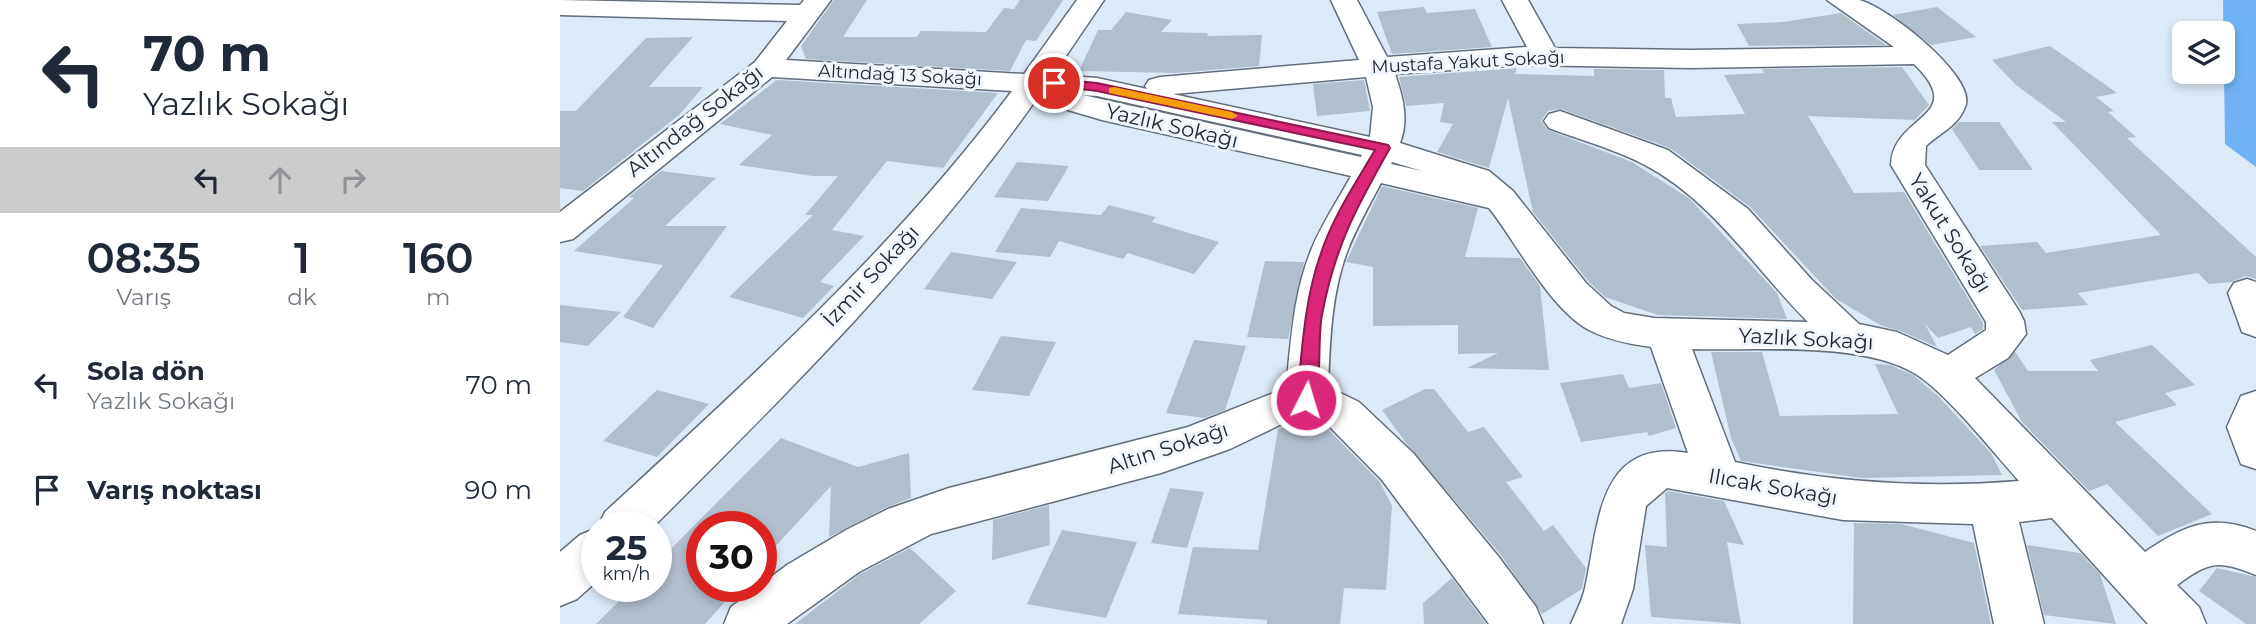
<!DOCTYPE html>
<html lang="tr">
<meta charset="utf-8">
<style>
body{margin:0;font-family:Montserrat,sans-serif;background:#f6f6f7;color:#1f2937;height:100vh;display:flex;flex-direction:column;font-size:26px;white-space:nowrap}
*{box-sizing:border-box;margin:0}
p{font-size:23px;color:#747a83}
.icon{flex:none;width:38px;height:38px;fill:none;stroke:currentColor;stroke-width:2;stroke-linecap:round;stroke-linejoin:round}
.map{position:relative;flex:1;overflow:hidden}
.drawer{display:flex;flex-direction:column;background:#fff;width:560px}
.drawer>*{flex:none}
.guide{background:#fff;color:#1f2937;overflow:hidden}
.controls{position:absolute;left:1612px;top:21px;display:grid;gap:14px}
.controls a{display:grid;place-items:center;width:63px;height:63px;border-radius:10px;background:#fff;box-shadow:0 4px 10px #0003;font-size:35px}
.speed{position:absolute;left:21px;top:511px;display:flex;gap:14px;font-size:35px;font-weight:700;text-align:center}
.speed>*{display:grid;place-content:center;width:91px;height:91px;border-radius:50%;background:#fff;box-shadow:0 4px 10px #0003;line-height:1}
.speed small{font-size:18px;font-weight:400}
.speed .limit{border:10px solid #d22;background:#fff;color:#111}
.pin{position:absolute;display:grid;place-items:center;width:60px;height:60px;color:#fff;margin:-30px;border:4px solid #fff;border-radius:50%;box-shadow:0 2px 7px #0007}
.me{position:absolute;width:77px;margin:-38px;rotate:5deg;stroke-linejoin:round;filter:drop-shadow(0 0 5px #0008)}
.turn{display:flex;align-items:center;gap:24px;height:147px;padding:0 28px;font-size:32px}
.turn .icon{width:91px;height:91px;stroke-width:2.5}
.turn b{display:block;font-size:49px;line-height:60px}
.lanes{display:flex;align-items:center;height:66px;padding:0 28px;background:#0003;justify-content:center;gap:35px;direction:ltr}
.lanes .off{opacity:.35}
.eta{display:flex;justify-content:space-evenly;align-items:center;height:119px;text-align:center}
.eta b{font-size:42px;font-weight:600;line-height:49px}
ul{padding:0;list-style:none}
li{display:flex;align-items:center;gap:21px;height:105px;padding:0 28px}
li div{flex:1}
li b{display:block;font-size:26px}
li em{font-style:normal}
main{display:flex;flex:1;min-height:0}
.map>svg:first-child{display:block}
.forest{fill:#71b2f6}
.building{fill:#b1becc}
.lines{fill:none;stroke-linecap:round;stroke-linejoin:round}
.minor-casing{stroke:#636e7b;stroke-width:3}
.minor{fill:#fff;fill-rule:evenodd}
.route{fill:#db2777;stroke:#8e194d;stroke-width:2}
.slow{fill:#f59e0b}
.labels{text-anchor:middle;stroke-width:6;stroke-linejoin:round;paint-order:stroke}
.far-street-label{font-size:18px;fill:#23282e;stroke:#f0f6fc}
.street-label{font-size:21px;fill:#23282e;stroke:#f0f6fc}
</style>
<main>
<section class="drawer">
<div class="guide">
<div class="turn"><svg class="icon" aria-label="left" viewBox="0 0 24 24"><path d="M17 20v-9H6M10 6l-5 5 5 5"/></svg><div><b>70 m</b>Yazlık Sokağı</div></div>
<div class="lanes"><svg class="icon" aria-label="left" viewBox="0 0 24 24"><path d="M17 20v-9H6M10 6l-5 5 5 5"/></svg><svg class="icon off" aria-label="ahead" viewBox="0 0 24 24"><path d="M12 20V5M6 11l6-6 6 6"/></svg><svg class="icon off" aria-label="right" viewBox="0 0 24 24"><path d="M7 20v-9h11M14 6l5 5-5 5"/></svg></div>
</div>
<div class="eta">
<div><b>08:35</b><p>Varış</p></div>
<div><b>1</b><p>dk</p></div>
<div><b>160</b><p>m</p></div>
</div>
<ul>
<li><svg class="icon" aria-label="left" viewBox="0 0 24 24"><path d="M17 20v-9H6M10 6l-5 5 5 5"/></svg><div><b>Sola dön</b><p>Yazlık Sokağı</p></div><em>70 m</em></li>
<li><svg class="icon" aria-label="arrive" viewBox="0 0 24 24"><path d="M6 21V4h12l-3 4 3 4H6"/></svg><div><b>Varış noktası</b></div><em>90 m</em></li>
</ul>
</section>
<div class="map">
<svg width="1696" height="624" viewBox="0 0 1696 624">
<rect width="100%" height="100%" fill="#dceaf8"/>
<path class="forest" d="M1663,0H1696V167L1665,144Z"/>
<path class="building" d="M274,0H307L283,37H357L361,31L426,32L444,8L454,9L460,0H503L476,41L466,40L450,71L246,59L241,46Z
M864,7L867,13L915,9L932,47L832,54L817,12Z
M1377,7L1416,37L1371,45L1333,15Z
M566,12L612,20L601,32L648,33L647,36L702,35L699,66L616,73L519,71L538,30H551Z
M1281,13L1326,45L1189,46L1177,24L1223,22Z
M133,37L89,87H143L119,115L23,191L0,188V111H16L86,38Z
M1490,46L1557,93L1536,97L1554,111L1548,112L1576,137L1567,138L1696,257V279L1686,276L1671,282L1649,284L1638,273L1518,293L1528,305L1462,310L1420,246L1477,242L1486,253L1601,235L1492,122H1506L1456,85L1432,60Z
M1342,67L1369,105L1355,120L1248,116L1294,193L1344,192L1423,323V329L1415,334L1411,327L1378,338L1365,324L1377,347L1338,330L1322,326L1276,299L1190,207L1110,148L1001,109L988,111L981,121L988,130L1072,162L1130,199L1217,293L1227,319L1098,315L1045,297L1028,281L973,212L948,98L929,168L877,152L893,124L880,122L884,103L846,106L839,77L957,68L955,74L1034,76V69L1104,70L1105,98H1111L1116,117L1185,114L1164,75L1204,73L1202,69Z
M217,80L438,93L383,168L327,161L272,230L304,236L260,282L274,286L243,318L169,297L253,215H245L278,176H253L179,165L212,135L160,124Z
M804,80L810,111L757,116L753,84Z
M1399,122H1439L1473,170H1419L1392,129Z
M457,162L509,166L488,201L434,197Z
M101,171L156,178L105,226H167L93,328L63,317L103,265L14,251L74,198L69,197Z
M822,186L918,208L905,257L960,258L980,286L989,370L907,368L938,353L898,354V325L813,326V267L786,262Z
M549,205L596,217L592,222L659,242L634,274L568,253L563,259L499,241L490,257L435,252L461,208L541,215Z
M391,252L457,262L432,299L364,289Z
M705,261L744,262L728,339L687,337Z
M0,305L61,312L28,346L0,342Z
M441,336L496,342L469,396L412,390Z
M634,340L686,346L665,410L644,418L606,413Z
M1592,345L1635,385L1605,393L1617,405L1555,422L1652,514L1598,536L1547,484L1529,491L1462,422L1434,370L1455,352L1468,371H1538L1530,360Z
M1151,352H1202L1220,416L1338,414L1315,364L1330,365L1353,375L1378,396L1431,453L1442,475L1301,478L1181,461L1171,438Z
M1063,374L1069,388L1101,383L1116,428L1089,436L1087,432L1021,442L1000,383Z
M865,389H874L908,432L924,427L963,477L946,482L984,531L993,525L1026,568L1022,589L982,614L940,554L846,443L822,410Z
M97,390L149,404L97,457L43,441Z
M750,421L768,429L820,482L832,506L826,590L784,588L780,624H707V620L618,614L633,547L698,550L718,429Z
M221,438L298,467L349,453L351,498L327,507L269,537L271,486L201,562V527H142V586H179L145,624H36L74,586H96V564Z
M610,488L644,492L627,548L591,543Z
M1108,491L1164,501L1184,545L1167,542L1181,624L1091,617L1085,545L1107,547L1105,493Z
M489,505L490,545L432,560L433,520Z
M1294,523L1341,524L1414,543L1431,624H1293Z
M502,530L577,542L546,618L467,604Z
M1467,545L1520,553L1540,574L1556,624L1484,615Z
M350,548L396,591L359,624H235L300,574Z
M1657,568L1696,577V624H1686L1639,591Z
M892,578L926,624H864L863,603Z"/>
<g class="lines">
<g class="minor-casing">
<path id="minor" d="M0,0L240,5L244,0H271L226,60L464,74L517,0H544L493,75L537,78L587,89L585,86L589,80L600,77L799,60L771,0H797L827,57L967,47L942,0H968L995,48L1130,50L1334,47L1267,0C1277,0 1289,0 1299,0C1326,6 1413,74 1406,104C1400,125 1381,132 1366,146L1365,165L1459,311L1464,321L1466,334L1448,358L1415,378L1585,552C1623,526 1651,513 1696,531V575C1658,560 1650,561 1617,585L1639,607L1646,624H1588L1492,518L1459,522L1484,624H1434L1413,524L1283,520L1107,488L1086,506L1073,589L1061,624H1011C1016,612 1022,601 1025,588C1039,527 1036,438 1128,453L1091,347C1070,344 1048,340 1029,330C989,308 957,243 929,208L821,183C809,206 796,228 787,252C771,295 770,342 768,387L799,402L853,453L938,556L976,607L983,624H929L822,480L770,427L750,418L728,421L670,449L601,473L371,534L299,572L227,624H164L171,607L227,565L286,530L328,509L389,488L628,427L726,388C731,343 733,296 750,253C760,226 777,202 791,176L542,120L491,105L478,97C367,254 230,391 93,527H38L45,512C188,380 335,248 452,91L212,77L13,239L0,242V212L195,62L227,21L0,15ZM1354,64C1410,118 1332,114 1331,165L1426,322V330L1388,355L1337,332L1299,324L1252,280L1188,209L1108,150L1000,111L989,114L984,121L989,128C1020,140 1055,149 1085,165C1153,201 1195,269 1248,322L1094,318L1064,313L1051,306L1026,283L953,191L929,171L840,143C849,120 843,97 835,74L962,65L1130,68ZM806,77L813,107L810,137L613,94ZM523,95L537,96L802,155L801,157ZM832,162L862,171L831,164ZM1132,349C1196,351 1299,341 1354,373C1386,392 1433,452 1459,481C1364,489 1269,482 1175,462Z
M1687,279L1696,282V337L1682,332L1668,293L1674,283Z
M1696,391V469L1681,464L1667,427L1681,396Z
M37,528V581L17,599L0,606V552L20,535Z"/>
</g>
<use href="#minor" class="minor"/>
</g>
<path class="route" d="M494,79L537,83L828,145L830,148C796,208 775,246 762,315C757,340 763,384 752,405L746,407L737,400C742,352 744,302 760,256C772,218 795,184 815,150L537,91L489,85L488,83Z"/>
<path class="slow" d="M554,87L672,112L678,116L672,119L549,93V88Z"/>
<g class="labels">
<g class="far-street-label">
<text transform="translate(908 62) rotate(-3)" y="6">Mustafa Yakut Sokağı</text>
<text transform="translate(340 75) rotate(3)" y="6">Altındağ 13 Sokağı</text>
</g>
<g class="street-label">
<text transform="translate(135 121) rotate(-38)" y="7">Altındağ Sokağı</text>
<text transform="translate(612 126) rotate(13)" y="7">Yazlık Sokağı</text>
<text transform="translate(1390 233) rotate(58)" y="7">Yakut Sokağı</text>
<text transform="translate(311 276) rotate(-47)" y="7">İzmir Sokağı</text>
<text transform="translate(1246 339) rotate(3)" y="7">Yazlık Sokağı</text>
<text transform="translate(608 448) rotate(-18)" y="7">Altın Sokağı</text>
<text transform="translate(1213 487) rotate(10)" y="7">Ilıcak Sokağı</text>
</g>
</g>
</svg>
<div class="controls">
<a><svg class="icon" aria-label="layers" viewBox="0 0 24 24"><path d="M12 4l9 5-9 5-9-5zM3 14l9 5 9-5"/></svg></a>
</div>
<div class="speed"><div>25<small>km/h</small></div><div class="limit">30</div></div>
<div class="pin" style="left:494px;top:83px;background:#d93025"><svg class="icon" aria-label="arrive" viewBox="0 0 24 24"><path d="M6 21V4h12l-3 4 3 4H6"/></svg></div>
<svg class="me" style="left:746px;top:400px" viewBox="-20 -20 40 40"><circle r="17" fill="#db2777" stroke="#fff" stroke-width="3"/><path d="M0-11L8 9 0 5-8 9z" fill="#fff"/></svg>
</div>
</main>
